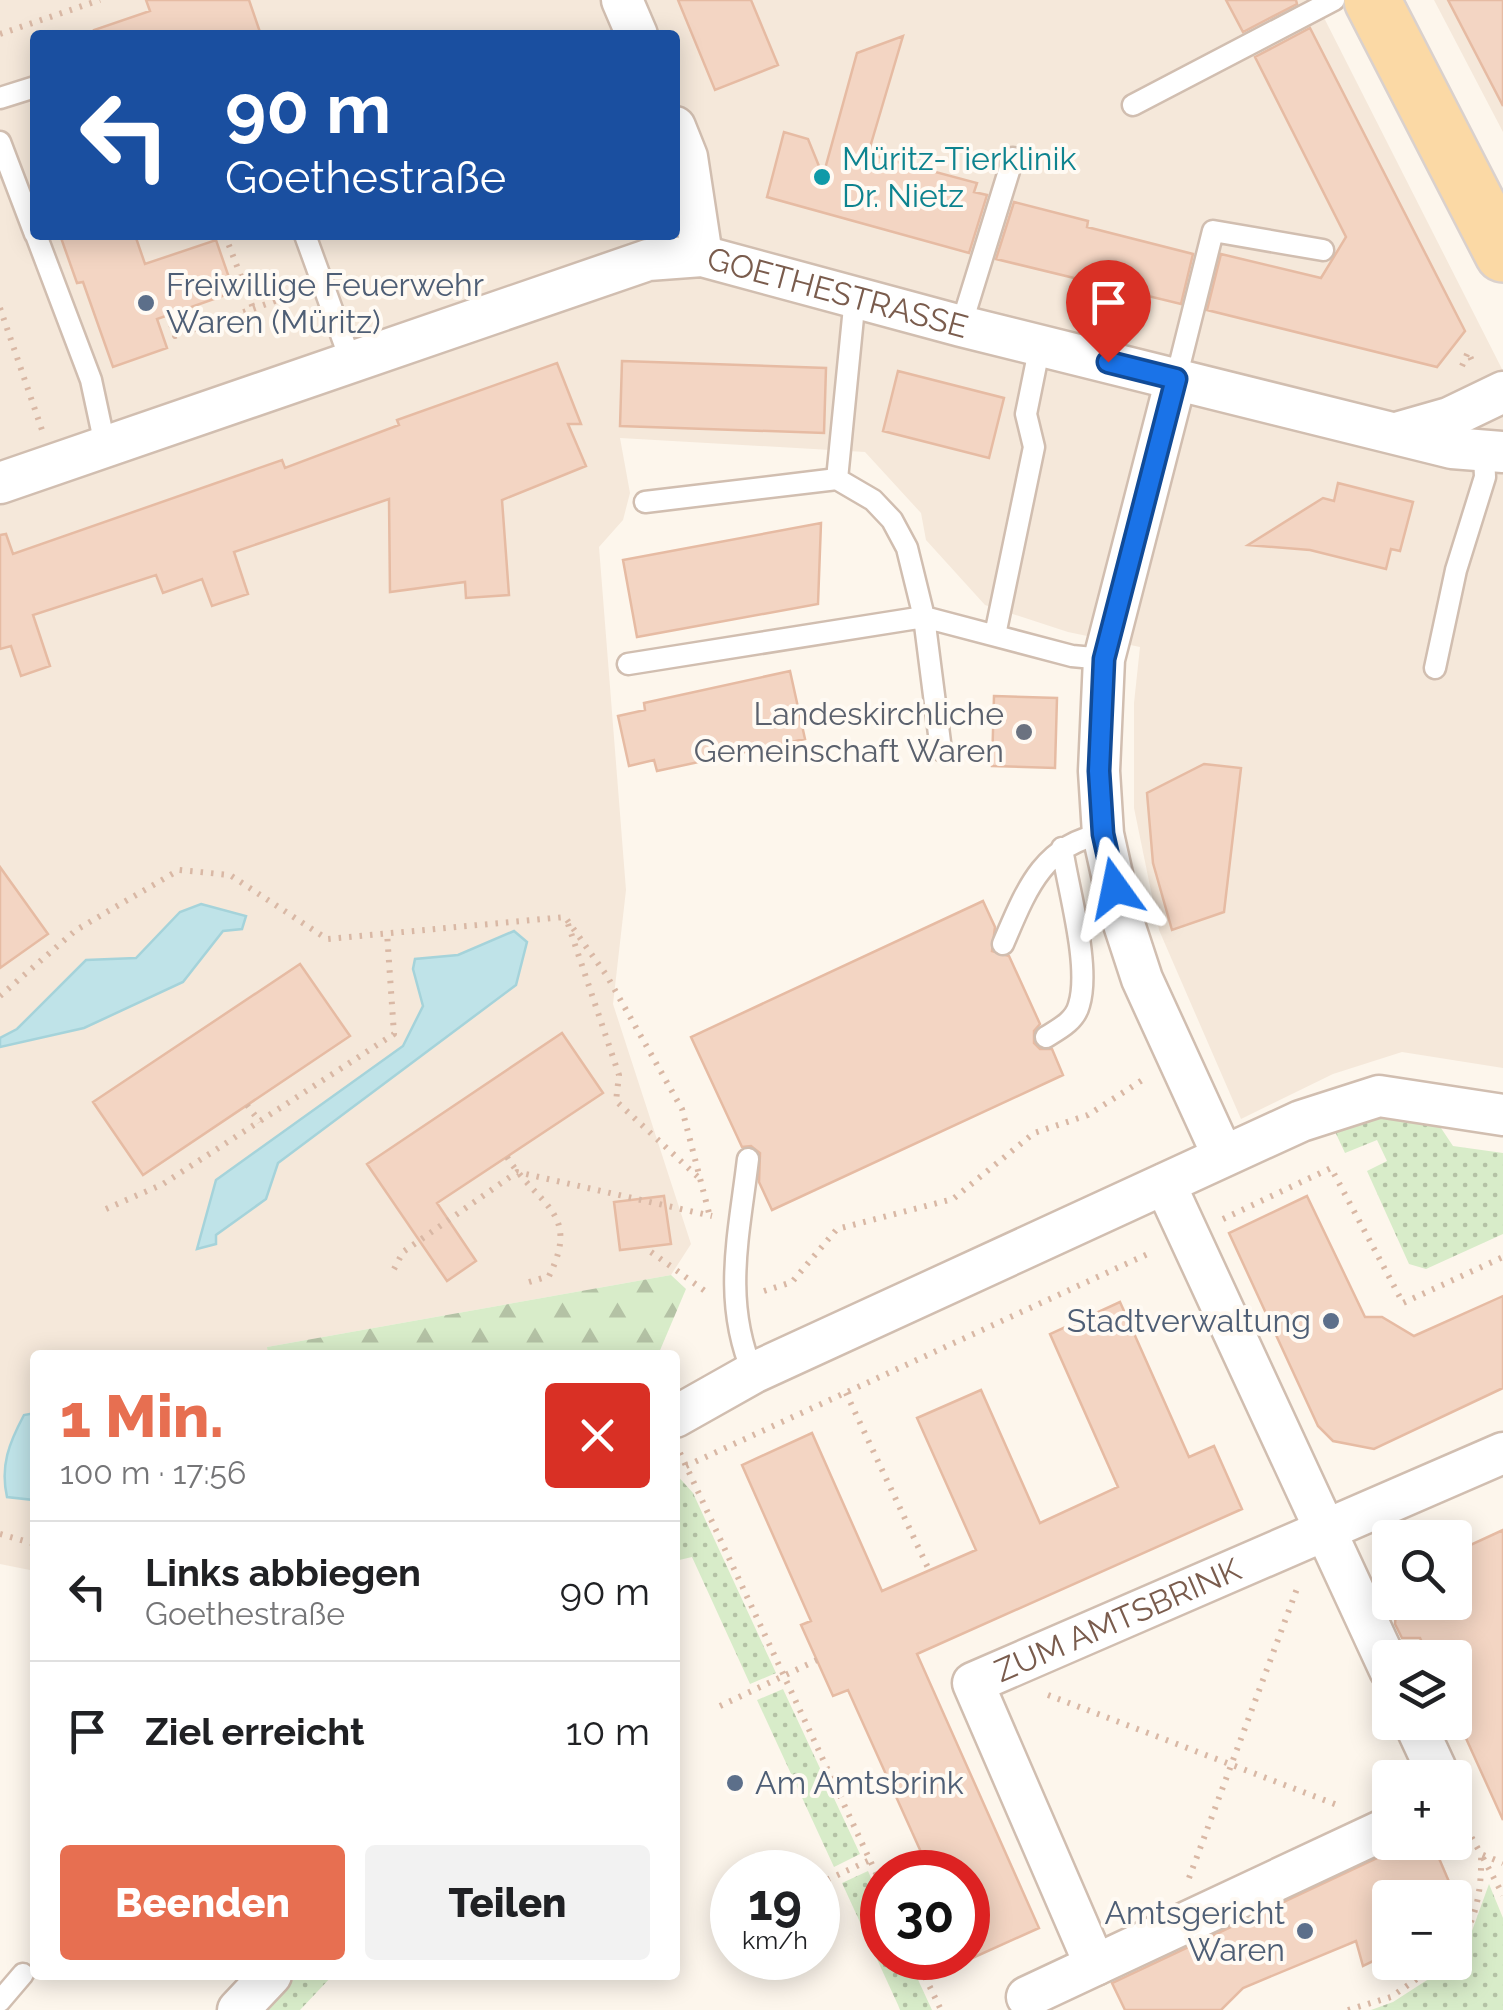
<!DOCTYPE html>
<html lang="de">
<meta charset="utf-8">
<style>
body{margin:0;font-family:Raleway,sans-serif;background:#f2f2f2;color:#202124;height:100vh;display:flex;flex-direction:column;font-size:38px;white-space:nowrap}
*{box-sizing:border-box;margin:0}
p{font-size:32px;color:#757577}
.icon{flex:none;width:55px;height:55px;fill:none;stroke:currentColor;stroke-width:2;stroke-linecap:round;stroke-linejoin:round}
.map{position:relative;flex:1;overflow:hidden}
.side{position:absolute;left:30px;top:1350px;width:650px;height:630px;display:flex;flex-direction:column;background:#fff;border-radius:10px;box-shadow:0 5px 25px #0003}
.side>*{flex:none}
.guide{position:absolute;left:30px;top:30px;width:650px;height:210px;border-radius:10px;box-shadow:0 5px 25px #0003;background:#1a4fa0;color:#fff;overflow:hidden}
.tools{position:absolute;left:1372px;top:1520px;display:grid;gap:20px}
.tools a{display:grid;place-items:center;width:100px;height:100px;border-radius:10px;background:#fff;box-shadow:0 5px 25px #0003;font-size:50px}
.speed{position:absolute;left:710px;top:1850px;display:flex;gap:20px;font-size:50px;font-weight:700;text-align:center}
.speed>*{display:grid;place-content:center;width:130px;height:130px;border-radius:50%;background:#fff;box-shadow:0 5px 25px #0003;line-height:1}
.speed small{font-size:25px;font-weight:400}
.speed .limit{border:15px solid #d22;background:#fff;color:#111}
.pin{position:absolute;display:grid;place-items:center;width:85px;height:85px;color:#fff;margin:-102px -42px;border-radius:50% 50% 50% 0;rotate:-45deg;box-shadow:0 0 10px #0007}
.pin .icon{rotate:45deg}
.me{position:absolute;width:110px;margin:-55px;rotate:348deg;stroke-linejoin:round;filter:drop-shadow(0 0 8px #0008)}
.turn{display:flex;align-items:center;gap:35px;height:210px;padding:0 30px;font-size:45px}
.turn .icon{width:130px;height:130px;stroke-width:2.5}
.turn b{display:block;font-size:70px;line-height:85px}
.round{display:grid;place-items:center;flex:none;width:105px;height:105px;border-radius:10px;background:#f2f2f2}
.summary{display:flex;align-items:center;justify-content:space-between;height:170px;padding:0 30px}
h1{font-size:60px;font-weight:800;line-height:75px;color:#e76f51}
.button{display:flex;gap:20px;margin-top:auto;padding:20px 30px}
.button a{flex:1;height:115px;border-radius:10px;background:#e76f51;color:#fff;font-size:40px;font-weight:800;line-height:115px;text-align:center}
.button a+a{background:#f2f2f2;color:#202124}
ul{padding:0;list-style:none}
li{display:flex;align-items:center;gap:30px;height:140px;padding:0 30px;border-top:2px solid #e0e0e0}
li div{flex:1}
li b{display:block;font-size:38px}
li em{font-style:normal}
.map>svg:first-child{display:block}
.residential{fill:#f5e8da;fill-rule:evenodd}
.grass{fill:url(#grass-dots)}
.forest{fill:url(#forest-firs)}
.water{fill:#bfe3e8;stroke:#a5d3da;stroke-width:2.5}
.building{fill:#f3d5c3;stroke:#e6bba3;stroke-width:2.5}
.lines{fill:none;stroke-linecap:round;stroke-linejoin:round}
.service-casing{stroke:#d1beb0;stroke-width:25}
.minor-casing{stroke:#d1beb0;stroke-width:45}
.primary-casing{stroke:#dad1cd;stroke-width:60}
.path{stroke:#d9b8a5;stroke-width:6;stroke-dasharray:2.5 8;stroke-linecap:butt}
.service{stroke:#fff;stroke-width:20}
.minor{stroke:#fff;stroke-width:40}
.primary{stroke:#fbd9a5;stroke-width:55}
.route-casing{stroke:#114b97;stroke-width:25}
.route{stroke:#1a73e8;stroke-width:18}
.culture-dot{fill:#0f9aa8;stroke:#fffaf3;stroke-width:4}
.service-dot{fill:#5c6f8a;stroke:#fffaf3;stroke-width:4}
.worship-dot{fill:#6b7280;stroke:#fffaf3;stroke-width:4}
.labels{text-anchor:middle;stroke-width:8;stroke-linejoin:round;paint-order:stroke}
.culture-label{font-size:32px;fill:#0d838f;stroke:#fffaf3;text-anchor:start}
.service-label{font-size:32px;fill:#4e5e75;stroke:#fffaf3;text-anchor:start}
.street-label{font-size:32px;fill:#7a5c4d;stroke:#fffaf3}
.worship-label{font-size:32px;fill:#5b616d;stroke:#fffaf3;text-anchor:end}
</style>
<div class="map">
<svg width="1503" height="2010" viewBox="0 0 1503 2010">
<defs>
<pattern id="grass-dots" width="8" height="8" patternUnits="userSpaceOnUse" patternTransform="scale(2.5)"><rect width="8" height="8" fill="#d8ecc9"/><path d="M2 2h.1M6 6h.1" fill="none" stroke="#b4c2a5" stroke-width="1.8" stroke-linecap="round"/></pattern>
<pattern id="forest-firs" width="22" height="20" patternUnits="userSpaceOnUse" patternTransform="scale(2.5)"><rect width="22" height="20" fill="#d8ecc9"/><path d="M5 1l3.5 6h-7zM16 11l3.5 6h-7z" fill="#b4c2a5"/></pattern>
</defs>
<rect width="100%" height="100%" fill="#fdf6ec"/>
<path class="residential" d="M0,0H1315L1503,371V1068L1402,1052L1333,1074L1241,1119L1159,930L1134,808V703L1140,647L1068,632L985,605L926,540L921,513L865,452L620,438L630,493L623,520L599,547L626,890L613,1004L691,1244L671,1275L267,1347L268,1355H35V1571L0,1564ZM35,35H675V235H35Z
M1434,0H1503V132Z"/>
<path class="grass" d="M1355,1113L1439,1125L1453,1146L1503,1153V1234L1426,1269L1409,1264L1367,1171L1387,1161L1377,1140L1345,1153L1331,1123Z
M675,1473L693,1493L776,1673L750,1684L692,1557L675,1561Z
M783,1689L860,1854L834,1867L757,1700Z
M868,1871L882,1903V1958H908L932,2010H900L898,2005L842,1883Z
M1489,1884L1503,1918V2010H1371L1393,2002L1455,1962V1955L1469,1939Z
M298,1975H333L300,2010H265Z"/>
<path class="forest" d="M671,1275L686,1289L658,1355H268L267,1347Z"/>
<path class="water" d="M201,904L246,916L242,929L223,931L183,982L84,1028L0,1047V1038L17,1029L86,960L136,958L180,912Z
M514,931L527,942L516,985L278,1163L266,1199L216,1235V1244L197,1249L216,1180L403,1046L423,1006L413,969L415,959L458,955Z
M35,1413L34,1500L7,1497C0,1466 9,1443 24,1415Z"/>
<path class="building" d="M146,0H249L261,35H95L94,30L150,11Z
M678,0H751L778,65L715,90Z
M1226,0H1296L1297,4L1243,32Z
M1448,0H1503V106Z
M1310,28L1465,331L1437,367L1207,310L1221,254L1321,278L1346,237L1255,57Z
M903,36L868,154L977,183L974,192L987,195L969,253L767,197L784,132L808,139L823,176L857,53Z
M1014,202L1088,221L1087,227L1193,254L1181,304L996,259Z
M60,235H135L145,264L216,240L234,292L157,319L167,348L113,367L83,282L77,283Z
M622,361L826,368L824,433L620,426Z
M557,363L581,424H568L586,466L502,500L509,595L466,598L465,582L390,592L389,499L234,552L248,594L212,606L202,579L163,593L156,575L33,615L50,666L21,676L11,646L0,649V535L6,534L13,554L282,460L285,468L399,425L397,420Z
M898,371L1004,398L989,458L883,431Z
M1338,483L1413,502L1400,551L1391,549L1386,569L1310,550L1248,545L1323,498L1334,501Z
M821,523L818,604L637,637L623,560Z
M790,671L805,739L657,771L654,760L629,766L618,716L645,710L644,703Z
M994,696L1057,698L1055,768L992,766Z
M1204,764L1241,768L1224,912L1172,930L1153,863L1147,793Z
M0,867L48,934L0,968Z
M983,901L995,927L992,951L1009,956L1040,1024L1034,1031V1043L1040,1049H1052L1063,1075L772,1210L759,1182L760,1153L751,1146L742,1147L691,1037Z
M300,964L350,1036L143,1175L93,1102Z
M562,1033L603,1093L437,1203L476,1261L447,1281L367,1164Z
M664,1196L671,1244L620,1250L614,1202Z
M1307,1196L1365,1317H1382L1414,1336L1503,1296V1388L1374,1449L1333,1441L1318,1426L1229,1233Z
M1120,1302L1189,1457L1214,1446L1242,1509L917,1654L1039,1928L968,1960V1872H930L848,1690L833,1696L801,1625L811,1621L742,1465L812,1433L882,1591L976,1550L917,1418L981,1390L1040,1523L1118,1487L1050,1334Z
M1503,1530V1820L1455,1714V1658H1429L1420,1638H1402L1395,1624L1397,1602H1455V1552Z
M1411,1842H1432L1456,1898H1390V1953L1363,1966L1356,1941L1243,1988L1221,2010H1125L1112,1983Z"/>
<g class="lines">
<g class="service-casing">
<path id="service" d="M0,98L35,87
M1133,105L1334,0
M0,142L35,234
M36,235L91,380L105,445
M305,235L350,359
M961,326L1013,158
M1176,379L1213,231L1323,250
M837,479L855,297
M645,502L837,479L873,500L892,520L907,548L924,617L1072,656L1104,659
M995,635L1034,447L1026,414L1040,345
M628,664L924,617L941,750
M1435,668L1456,570L1485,477L1484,454
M1003,944C1025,893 1042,844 1103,834
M1046,1037C1059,1029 1075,1021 1079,1005C1091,966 1068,889 1062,848
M748,1159C739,1235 722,1301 753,1373
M0,2001L23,1974"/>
</g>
<g class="minor-casing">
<g id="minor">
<path d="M622,0L637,35"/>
<path d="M675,127L687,157L702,256"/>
<path d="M1176,379L1104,659L1099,771L1103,834L1121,915L1142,979L1223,1156"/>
<path d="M1400,432L1449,418L1503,392"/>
<path id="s1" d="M0,483L648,260L702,256L961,326L1452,448L1503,452"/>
<path d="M1165,1184L1390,1670"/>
<path d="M675,1417L753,1373L1301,1121L1379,1096L1503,1115"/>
<path d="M1414,1722L1440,1778"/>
<path id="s2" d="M1095,1965L973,1683L1503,1453"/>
<path d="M1027,1997L1390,1827"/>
<path d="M238,2010L271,1975"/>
</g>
</g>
<g class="primary-casing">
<path id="primary" d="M1372,0L1503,254"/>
</g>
<path class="path" d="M0,34L100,0
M225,235L253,308
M0,308L42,430
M168,315L175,336L298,293
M1462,366L1468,352L1473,363
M568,924L619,1075L616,1101L698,1177
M0,996L76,930L179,870L230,875L327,939L565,917L607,976L682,1109L709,1213
M247,1105L260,1122
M507,1157C539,1207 581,1212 549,1276L529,1282
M106,1209L163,1184L394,1034L387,933
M1223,1219L1331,1168L1403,1303L1503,1257
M651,1252L705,1291
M394,1269L403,1252L517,1172L712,1216
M764,1291L792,1282L837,1229L953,1199L1034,1133L1088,1115L1144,1079
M846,1393L929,1570
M680,1453L882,1886
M686,1466L1152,1252
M0,1534L35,1544
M1048,1695L1340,1806
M720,1706L817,1660
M1456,1810L1481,1854L1503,1863
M1189,1878L1298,1586
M818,1884L870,1860
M1455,1949C1477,1922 1482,1887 1481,1854L1503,1895
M916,1958L941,2010
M1348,2010L1391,1997L1441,1962"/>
<use href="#service" class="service"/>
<use href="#minor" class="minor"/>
<use href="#primary" class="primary"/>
</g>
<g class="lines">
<g class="route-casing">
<path id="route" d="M1108,362L1176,379L1104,659L1099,771L1103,834L1115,888"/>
</g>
<use href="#route" class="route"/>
</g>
<circle class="culture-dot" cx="822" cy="177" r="10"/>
<g class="service-dot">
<circle cx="146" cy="303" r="10"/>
<circle cx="1331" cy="1321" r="10"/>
<circle cx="735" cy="1783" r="10"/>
<circle cx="1305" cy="1931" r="10"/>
</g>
<circle class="worship-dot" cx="1024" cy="732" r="10"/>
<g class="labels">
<g class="culture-label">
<text x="842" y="170">Müritz-Tierklinik<tspan x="842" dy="37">Dr. Nietz</tspan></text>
</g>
<g class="service-label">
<text x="166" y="296">Freiwillige Feuerwehr<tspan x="166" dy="37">Waren (Müritz)</tspan></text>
<text x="1311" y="1332" text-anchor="end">Stadtverwaltung</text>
<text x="755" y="1794">Am Amtsbrink</text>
<text x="1285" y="1924" text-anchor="end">Amtsgericht<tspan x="1285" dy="37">Waren</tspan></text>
</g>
<g class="street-label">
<text dy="11" stroke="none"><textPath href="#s1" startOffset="880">GOETHESTRASSE</textPath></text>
<text dy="11" stroke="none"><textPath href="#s2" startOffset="465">ZUM AMTSBRINK</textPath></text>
</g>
<g class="worship-label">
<text x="1004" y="725">Landeskirchliche<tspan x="1004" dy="37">Gemeinschaft Waren</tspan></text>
</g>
</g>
</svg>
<div class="tools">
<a><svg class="icon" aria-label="search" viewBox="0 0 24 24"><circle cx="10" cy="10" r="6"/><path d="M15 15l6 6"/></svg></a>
<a><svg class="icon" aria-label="layers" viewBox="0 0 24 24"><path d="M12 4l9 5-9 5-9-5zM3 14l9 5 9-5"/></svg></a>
<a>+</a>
<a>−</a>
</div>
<div class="speed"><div>19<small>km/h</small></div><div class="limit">30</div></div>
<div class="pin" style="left:1108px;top:362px;background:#d93025"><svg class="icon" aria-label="arrive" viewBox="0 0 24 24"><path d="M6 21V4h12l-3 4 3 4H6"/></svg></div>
<svg class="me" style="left:1115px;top:888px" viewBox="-20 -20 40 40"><path d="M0-17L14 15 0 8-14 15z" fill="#1a73e8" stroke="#fff" stroke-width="4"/></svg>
<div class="guide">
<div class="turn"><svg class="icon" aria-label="left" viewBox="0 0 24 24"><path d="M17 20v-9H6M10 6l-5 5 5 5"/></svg><div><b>90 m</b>Goethestraße</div></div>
</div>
<section class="side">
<div class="summary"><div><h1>1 Min.</h1><p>100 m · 17:56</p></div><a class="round" style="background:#d93025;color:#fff"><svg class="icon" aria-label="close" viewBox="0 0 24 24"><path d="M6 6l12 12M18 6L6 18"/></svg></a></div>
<ul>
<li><svg class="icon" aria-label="left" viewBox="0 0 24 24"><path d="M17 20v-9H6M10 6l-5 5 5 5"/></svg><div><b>Links abbiegen</b><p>Goethestraße</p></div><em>90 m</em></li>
<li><svg class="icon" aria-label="arrive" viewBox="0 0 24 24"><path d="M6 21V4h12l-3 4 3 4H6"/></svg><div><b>Ziel erreicht</b></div><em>10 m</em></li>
</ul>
<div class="button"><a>Beenden</a><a>Teilen</a></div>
</section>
</div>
